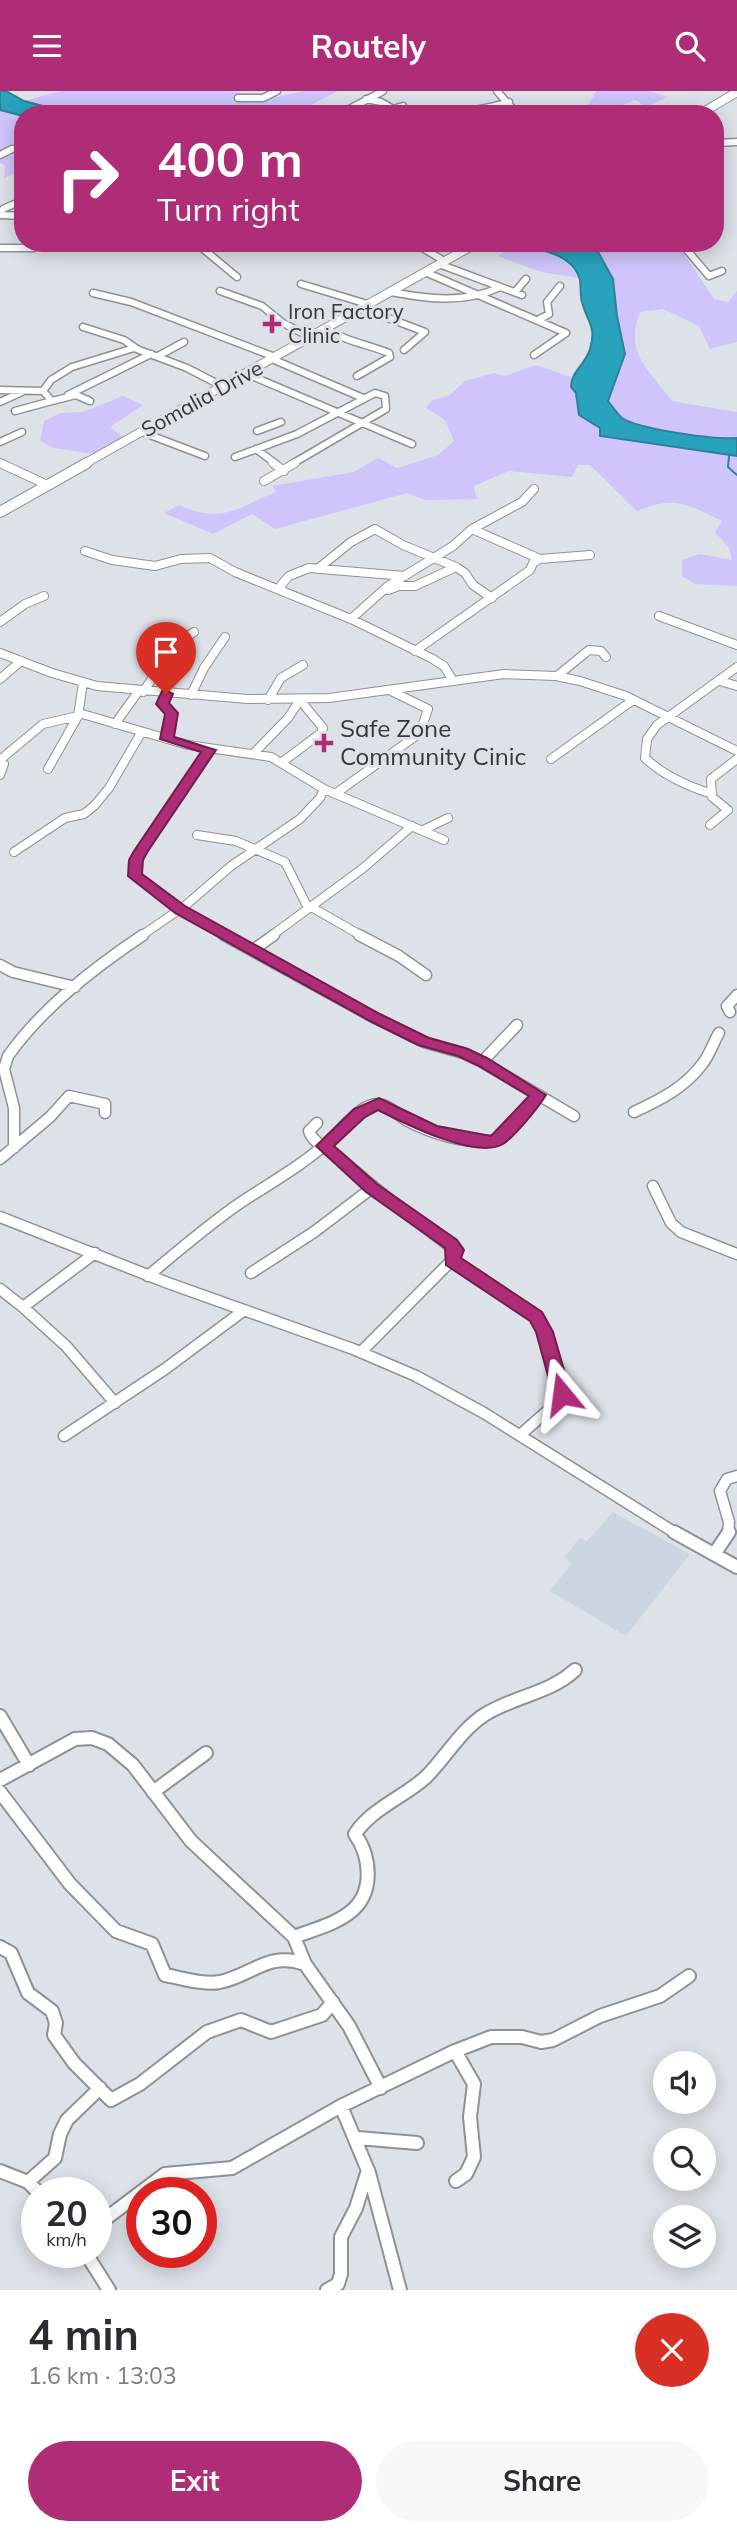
<!DOCTYPE html>
<meta charset="utf-8">
<style>
body{margin:0;font-family:Mulish,sans-serif;background:#f7f7f7;color:#2b2b33;height:100vh;display:flex;flex-direction:column;font-size:26px;white-space:nowrap}
*{box-sizing:border-box;margin:0}
p{font-size:23px;color:#7c7c81}
.icon{flex:none;width:38px;height:38px;fill:none;stroke:currentColor;stroke-width:2;stroke-linecap:round;stroke-linejoin:round}
.map{position:relative;height:2199px;overflow:hidden}
.details{display:flex;flex-direction:column;background:#fff;flex:1}
.details>*{flex:none}
.hud{position:absolute;left:14px;top:14px;width:710px;height:147px;border-radius:28px;box-shadow:0 4px 18px #0003;background:#af2c76;color:#fff;overflow:hidden}
.controls{position:absolute;left:653px;top:1960px;display:grid;gap:14px}
.controls a{display:grid;place-items:center;width:63px;height:63px;border-radius:50%;background:#fff;box-shadow:0 4px 18px #0003;font-size:35px}
.speed{position:absolute;left:21px;top:2086px;display:flex;gap:14px;font-size:35px;font-weight:700;text-align:center}
.speed>*{display:grid;place-content:center;width:91px;height:91px;border-radius:50%;background:#fff;box-shadow:0 4px 18px #0003;line-height:1}
.speed small{font-size:18px;font-weight:400}
.speed .limit{border:10px solid #d22;background:#fff;color:#111}
.pin{position:absolute;display:grid;place-items:center;width:60px;height:60px;color:#fff;margin:-72px -30px;border-radius:50% 50% 50% 0;rotate:-45deg;box-shadow:0 0 7px #0007}
.pin .icon{rotate:45deg}
.me{position:absolute;width:77px;margin:-38px;rotate:344deg;stroke-linejoin:round;filter:drop-shadow(0 0 5px #0008)}
.turn{display:flex;align-items:center;gap:24px;height:147px;padding:0 28px;font-size:32px}
.turn .icon{width:91px;height:91px;stroke-width:2.5}
.turn b{display:block;font-size:49px;line-height:60px}
.round{display:grid;place-items:center;flex:none;width:74px;height:74px;border-radius:37px;background:#f7f7f7}
.overview{display:flex;align-items:center;justify-content:space-between;height:119px;padding:0 28px}
h1{font-size:42px;font-weight:700;line-height:52px}
.cta{display:flex;gap:14px;margin-top:auto;padding:14px 28px}
.cta a{flex:1;height:80px;border-radius:42px;background:#af2c76;color:#fff;font-size:28px;font-weight:700;line-height:80px;text-align:center}
.cta a+a{background:#f7f7f7;color:#2b2b33}
header{display:flex;justify-content:space-between;align-items:center;height:91px;padding:0 28px;background:#af2c76;color:#fff;font-size:32px;font-weight:700}
.map>svg:first-child{display:block}
.built{fill:#ccd6e2}
.green{fill:#cfc4fb}
.water{fill:#29a2bd;stroke:#2d8295;stroke-width:2}
.lines{fill:none;stroke-linecap:round;stroke-linejoin:round}
.stream{stroke:#2d8295;stroke-width:2}
.minor-far3-casing{stroke:#8e9297;stroke-width:9}
.minor-far2-casing{stroke:#8e9297;stroke-width:10}
.minor-far1-casing{stroke:#8e9297;stroke-width:13}
.minor-casing{stroke:#8e9297;stroke-width:16}
.major-far1-casing{stroke:#8e9297;stroke-width:10}
.major-casing{stroke:#8e9297;stroke-width:12}
.minor-far3{stroke:#fff;stroke-width:6}
.minor-far2{stroke:#fff;stroke-width:8}
.minor-far1{stroke:#fff;stroke-width:10}
.minor{stroke:#fff;stroke-width:12}
.major-far1{stroke:#fff;stroke-width:8}
.major{stroke:#fff;stroke-width:10}
.route{fill:#af2c76;stroke:#721d4d;stroke-width:2}
.poi-dot{fill:#af2c76;stroke:#dde2e8;stroke-width:2.5}
.labels{text-anchor:middle;stroke-width:6;stroke-linejoin:round;paint-order:stroke}
.far-poi-label{font-size:21px;fill:#353739;stroke:#dde2e8;text-anchor:start}
.far-street-label{font-size:21px;fill:#353739;stroke:#dde2e8}
.poi-label{font-size:24px;fill:#353739;stroke:#dde2e8;text-anchor:start}
</style>
<header><svg class="icon" aria-label="menu" viewBox="0 0 24 24"><path d="M4 6h16M4 12h16M4 18h16"/></svg>Routely<svg class="icon" aria-label="search" viewBox="0 0 24 24"><circle cx="10" cy="10" r="6"/><path d="M15 15l6 6"/></svg></header>
<div class="map">
<svg width="737" height="2199" viewBox="0 0 737 2199">
<rect width="100%" height="100%" fill="#dde2e8"/>
<path class="built" d="M613,1421L690,1463L626,1545L550,1500L572,1472L564,1467L579,1447L587,1450Z"/>
<path class="green" d="M61,0H229L241,2V7L249,12L304,0H338L307,16L302,23H73L24,10Z
M596,0H649L668,6L646,16L635,9L612,18L622,23H594L580,18L589,13Z
M0,19L23,25V78L4,87L5,74L0,72Z
M506,152C540,158 558,157 579,187L541,181L498,165L508,158Z
M581,152H670L682,160L714,208L728,211L737,200V251L710,258L699,235L663,218L640,221C623,261 650,280 672,310L737,321V347C716,349 638,338 622,327C616,323 612,315 607,310L625,263L617,225L613,188L597,159Z
M536,274L571,286V296L576,302L579,324L600,337L601,345L737,365V495L695,493L682,485V469L699,463L732,469L729,457L715,441L722,430C687,413 674,404 637,420L590,374H578L572,386L509,380L474,395L477,408L425,409L407,402L275,438L252,423L213,443L164,422L179,414C222,433 235,418 276,401L272,395L354,381L378,367L397,377L438,364L454,350L445,329L426,317L432,309L450,304L465,290L494,282L505,285Z
M123,305L143,314L110,336L124,347L95,363L54,357L40,350L44,330L60,322L83,321Z"/>
<path class="water" d="M0,0H6L24,10L73,23H23V25L0,19Z
M506,152H581L597,159L613,188L617,225L625,263L608,310C612,315 617,323 622,327C638,338 716,349 737,347V365L600,345V337L579,324L576,302L571,296C571,280 586,273 590,258C597,235 587,231 582,211C580,204 581,196 580,189C572,159 530,157 506,152Z"/>
<g class="lines">
<path class="stream" d="M23,82L20,85L23,86
M729,365L728,376L737,384"/>
<g class="minor-far3-casing">
<path id="minor-far3" d="M497,0L517,23
M238,7H263L277,0
M366,8L381,11L393,18L403,15
M340,23L383,0
M374,23L385,16
M441,23C464,21 487,18 509,11
M716,52L737,51
M0,64L12,58
M0,123L3,118L14,113
M0,124L23,125
M196,152L237,186
M414,152L441,168
M681,152L709,185L722,180
M0,157H34
M439,173L522,204
M425,181L566,242L534,264
M301,193L364,212
M220,200L262,215L283,232L306,244
M391,201C428,208 465,213 500,196
M515,201L526,188
M93,202L131,211L275,266
M362,217L425,241L404,259
M538,229L549,223L547,211L560,195
M83,236L124,249L137,258
M327,238C347,251 367,253 389,262L390,266L357,285
M158,265L184,251
M272,268L363,307
M247,283L412,353
M0,299L43,300
M68,304L151,263
M52,310L76,304L90,310
M0,311L22,301
M15,320L52,310L43,300L51,289L72,276L134,257L187,277L218,293
M257,340L281,331
M142,341L205,365
M0,351L22,341
M256,358L276,373
M235,366L297,343L375,302L385,305L386,318L292,373
M0,372L3,373"/>
</g>
<g class="minor-far2-casing">
<path id="minor-far2" d="M0,372L43,392
M273,372L284,380
M264,390L295,372
M472,438L540,468
M85,460L112,469L155,475L181,468L210,467L235,481L351,528L431,567L444,575L452,588
M320,476L351,451L375,438L403,454L456,476L465,482L473,494L492,507
M282,499L281,494L289,485L309,477L405,485
M388,499L399,495H415L456,476
M659,525L737,554
M351,528L388,495L453,455L472,438L522,411L534,398
M0,531L25,513L44,505
M415,560L530,479L533,472L540,468L590,464
M0,562L52,582L97,595L247,608L329,607L504,583L556,585L580,590L626,605L737,660
M557,585L589,559L601,560L606,566
M0,588L21,570
M720,590L737,595
M143,601L175,554L194,541
M166,603L162,613L171,622L167,648
M191,604L204,577L225,546
M268,609L281,587L303,574
M79,622L188,654L271,666L324,698L444,749
M115,633L138,601
M209,659L141,759L136,769L135,785L180,819L228,845
M254,662L288,627L300,609L323,637L321,642L281,672
M551,668L633,609
M0,669L43,633L78,625
M0,669L4,673L0,684
M48,678L78,625L83,592
M335,703L420,642L428,618L389,599
M712,703C687,695 664,685 645,667L647,648L657,634L737,576
M710,734L728,719L712,706L711,688L737,668
M423,739L448,727
M197,744L236,750L285,771L306,813L362,845
M14,761L65,727L84,723L94,715L109,697L141,642
M141,845L186,814L231,775L300,728L320,707L324,698
M271,845L362,778L412,735"/>
</g>
<g class="minor-far1-casing">
<path id="minor-far1" d="M224,844L375,927L424,951L463,962L482,971L574,1025
M359,844L399,865L426,884
M253,859L274,844
M0,874L13,881L75,896
M730,921L727,915L737,904
M482,971L517,934
M634,1021C660,1009 686,996 703,972C710,963 713,952 719,942
M317,1032L309,1040C313,1053 331,1059 341,1068C378,1101 415,1129 455,1159L452,1169L362,1260
M14,1057V1017L4,978L8,965C43,916 94,877 143,844
M0,1068L50,1026L69,1005L105,1013V1022
M653,1095L671,1132L681,1141L737,1163
M0,1126L168,1192L353,1258L416,1285L484,1322L677,1443
M95,1162L23,1216L66,1255L115,1312
M452,1169L536,1225L545,1241L562,1303L560,1309L520,1344
M251,1182L314,1141L372,1097
M148,1185C178,1160 208,1134 240,1112C270,1092 301,1075 328,1051C341,1040 360,1012 379,1013C389,1014 398,1024 406,1029C432,1043 470,1055 499,1048L539,1004
M0,1198L23,1216
M64,1345L165,1278L243,1220
M728,1443L729,1431L720,1400L727,1388L737,1385"/>
</g>
<g class="minor-casing">
<path id="minor" d="M674,1441L737,1476
M715,1462L729,1441
M0,1625L29,1674
M0,1689L75,1648L92,1647L108,1653L133,1674L191,1750L294,1846L305,1873L349,1935L381,1997
M0,1701L70,1793L116,1840L152,1853L165,1884C182,1887 203,1894 220,1891C253,1884 268,1860 305,1873
M153,1701L206,1662
M294,1846C312,1839 333,1834 349,1822C375,1803 371,1766 355,1743C371,1718 404,1706 426,1686C446,1666 460,1640 484,1624C514,1605 549,1603 575,1579
M0,1856L11,1862L28,1902L52,1920L56,1932L54,1944L74,1972L111,2009L140,1993L207,1941L241,1929L271,1941L322,1924L333,1911
M455,1960L474,1993L470,2026L474,2066L466,2083L456,2090
M341,2015L369,2082L400,2199
M358,2047L417,2052
M0,2080L28,2091L39,2102
M28,2091L55,2067L60,2043L67,2029L100,1997
M96,2135L165,2083L232,2077L341,2015L455,1960L491,1946H522L541,1951L553,1949L600,1925L660,1905L689,1885
M85,2161L109,2199
M327,2199L338,2193L341,2183V2146L356,2117L368,2079"/>
</g>
<g class="major-far1-casing">
<path id="major-far1" d="M700,23L737,1
M84,373L477,152"/>
</g>
<g class="major-casing">
<path id="major" d="M0,421L87,372"/>
</g>
<use href="#minor-far3" class="minor-far3"/>
<use href="#minor-far2" class="minor-far2"/>
<use href="#minor-far1" class="minor-far1"/>
<use href="#minor" class="minor"/>
<use href="#major-far1" class="major-far1"/>
<use href="#major" class="major"/>
</g>
<path class="route" d="M166,599L173,603L169,612L178,622L174,646L216,659L148,760L143,769L142,783L185,815L380,923L429,947L468,958L487,967L546,1004C538,1017 515,1045 503,1053C476,1069 404,1032 378,1019L365,1026L334,1055L377,1093L457,1149L464,1159L461,1167L542,1221L553,1241L571,1303L568,1308H556L553,1303L536,1241L530,1230L446,1174L445,1157L366,1101L316,1055L354,1018L379,1007L437,1035L491,1045L529,1005L477,974L458,965L418,954L370,930L175,822L128,785L129,769L134,760L201,661L160,648L165,623L156,613L162,600Z"/>
<g class="poi-dot">
<path d="M268.5 222.5h7v7h7v7h-7v7h-7v-7h-7v-7h7z"/>
<path d="M320.5 641.5h7v7h7v7h-7v7h-7v-7h-7v-7h7z"/>
</g>
<g class="labels">
<g class="far-poi-label">
<text x="288" y="228">Iron Factory<tspan x="288" dy="24">Clinic</tspan></text>
</g>
<g class="far-street-label">
<text transform="translate(202 308) rotate(-29)" y="7">Somalia Drive</text>
</g>
<g class="poi-label">
<text x="340" y="646">Safe Zone<tspan x="340" dy="28">Community Cinic</tspan></text>
</g>
</g>
</svg>
<div class="controls">
<a><svg class="icon" aria-label="sound" viewBox="0 0 24 24"><path d="M4 9h4l5-4v14l-5-4H4zM17 9q2 3 0 6"/></svg></a>
<a><svg class="icon" aria-label="search" viewBox="0 0 24 24"><circle cx="10" cy="10" r="6"/><path d="M15 15l6 6"/></svg></a>
<a><svg class="icon" aria-label="layers" viewBox="0 0 24 24"><path d="M12 4l9 5-9 5-9-5zM3 14l9 5 9-5"/></svg></a>
</div>
<div class="speed"><div>20<small>km/h</small></div><div class="limit">30</div></div>
<div class="pin" style="left:166px;top:603px;background:#d93025"><svg class="icon" aria-label="arrive" viewBox="0 0 24 24"><path d="M6 21V4h12l-3 4 3 4H6"/></svg></div>
<svg class="me" style="left:562px;top:1303px" viewBox="-20 -20 40 40"><path d="M0-17L14 15 0 8-14 15z" fill="#af2c76" stroke="#fff" stroke-width="4"/></svg>
<div class="hud">
<div class="turn"><svg class="icon" aria-label="right" viewBox="0 0 24 24"><path d="M7 20v-9h11M14 6l5 5-5 5"/></svg><div><b>400 m</b>Turn right</div></div>
</div>
</div>
<section class="details">
<div class="overview"><div><h1>4 min</h1><p>1.6 km · 13:03</p></div><a class="round" style="background:#d93025;color:#fff"><svg class="icon" aria-label="close" viewBox="0 0 24 24"><path d="M6 6l12 12M18 6L6 18"/></svg></a></div>
<div class="cta"><a>Exit</a><a>Share</a></div>
</section>
